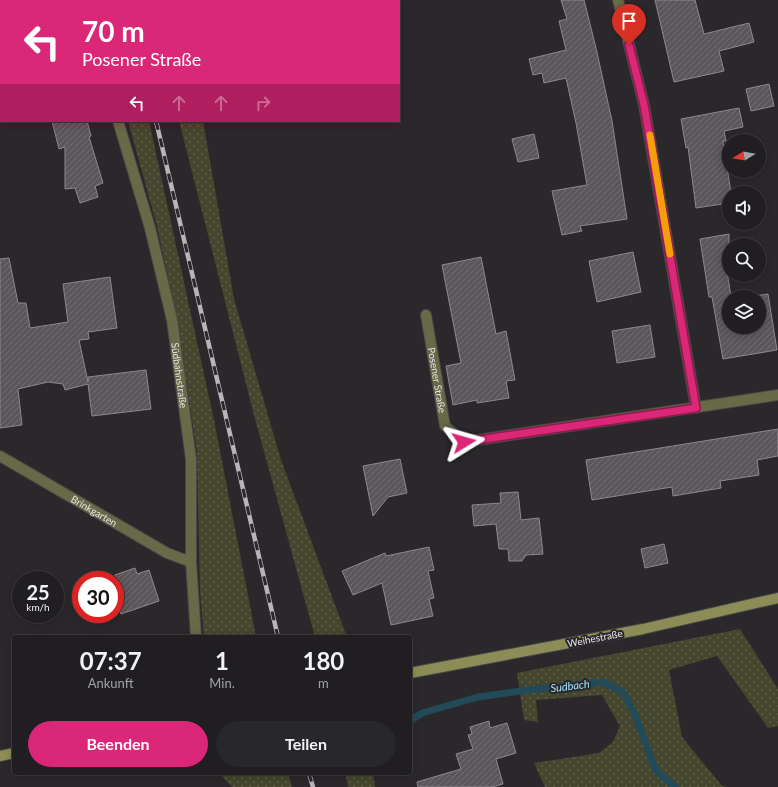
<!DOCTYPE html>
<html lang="de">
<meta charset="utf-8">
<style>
body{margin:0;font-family:Lato,sans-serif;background:#28272a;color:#f1f3f6;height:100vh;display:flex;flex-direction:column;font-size:15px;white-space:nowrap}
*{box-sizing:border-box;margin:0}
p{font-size:13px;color:#a2a2a5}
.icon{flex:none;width:22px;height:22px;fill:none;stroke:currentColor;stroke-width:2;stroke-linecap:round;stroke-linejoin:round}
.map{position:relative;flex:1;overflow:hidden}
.drawer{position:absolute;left:12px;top:635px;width:400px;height:140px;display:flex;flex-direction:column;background:#201e21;border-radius:4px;box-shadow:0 2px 10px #0003,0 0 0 1px #3d3c3f}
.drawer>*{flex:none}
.hud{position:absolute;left:0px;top:0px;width:400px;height:122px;box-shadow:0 2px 10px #0003,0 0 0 1px #3d3c3f;background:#db2777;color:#fff;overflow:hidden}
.needle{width:26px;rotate:259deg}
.tools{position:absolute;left:722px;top:134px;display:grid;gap:8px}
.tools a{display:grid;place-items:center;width:44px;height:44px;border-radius:50%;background:#201e21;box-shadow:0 2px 10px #0003,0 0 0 1px #3d3c3f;font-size:20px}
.speed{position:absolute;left:12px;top:571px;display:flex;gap:8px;font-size:20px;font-weight:700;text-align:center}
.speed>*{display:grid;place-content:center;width:52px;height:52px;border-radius:50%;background:#201e21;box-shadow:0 2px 10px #0003,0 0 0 1px #3d3c3f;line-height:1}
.speed small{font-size:10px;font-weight:400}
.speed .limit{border:6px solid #d22;background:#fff;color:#111}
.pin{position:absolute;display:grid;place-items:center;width:34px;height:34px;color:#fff;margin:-41px -17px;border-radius:50% 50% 50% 0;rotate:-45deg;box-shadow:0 0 4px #0007}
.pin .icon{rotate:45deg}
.me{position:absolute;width:44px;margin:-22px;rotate:82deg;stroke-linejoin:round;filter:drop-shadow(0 0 3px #0008)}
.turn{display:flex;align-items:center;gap:14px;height:84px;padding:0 16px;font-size:18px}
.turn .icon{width:52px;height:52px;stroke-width:2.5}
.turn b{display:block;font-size:28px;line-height:34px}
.lanes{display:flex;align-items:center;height:38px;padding:0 16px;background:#0003;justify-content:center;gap:20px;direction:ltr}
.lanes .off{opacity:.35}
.eta{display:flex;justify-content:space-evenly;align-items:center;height:68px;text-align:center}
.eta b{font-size:24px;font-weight:700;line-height:28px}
.cta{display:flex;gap:8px;margin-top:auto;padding:8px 16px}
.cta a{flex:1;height:46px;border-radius:24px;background:#db2777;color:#fff;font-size:16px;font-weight:700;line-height:46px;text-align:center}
.cta a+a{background:#28272a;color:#f1f3f6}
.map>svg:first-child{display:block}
.grass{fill:url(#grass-dots)}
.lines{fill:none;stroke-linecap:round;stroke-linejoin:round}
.stream{stroke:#224a58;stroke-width:7}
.building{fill:url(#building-hatch);stroke:#8e888d}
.minor-casing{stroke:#49464a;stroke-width:12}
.secondary-casing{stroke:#49464a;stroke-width:12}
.minor{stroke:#686947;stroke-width:10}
.secondary{stroke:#8c8d56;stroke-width:10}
.rail-casing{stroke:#b8b5b8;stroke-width:4.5}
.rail{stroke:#2b282c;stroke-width:3;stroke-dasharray:9;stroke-linecap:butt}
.route-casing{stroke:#8e194d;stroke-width:10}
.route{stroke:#db2777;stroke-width:7}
.slow{stroke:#f59e0b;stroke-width:7}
.labels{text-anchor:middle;stroke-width:4;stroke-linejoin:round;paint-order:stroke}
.street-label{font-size:10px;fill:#e8e5e8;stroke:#2b282c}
.water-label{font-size:11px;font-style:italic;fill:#9ce4ff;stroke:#2b282c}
</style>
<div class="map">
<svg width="778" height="787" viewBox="0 0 778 787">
<defs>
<pattern id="grass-dots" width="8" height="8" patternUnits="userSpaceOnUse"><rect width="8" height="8" fill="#44472d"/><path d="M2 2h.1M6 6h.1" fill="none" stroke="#5f614b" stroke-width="1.8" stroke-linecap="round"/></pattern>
<pattern id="building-hatch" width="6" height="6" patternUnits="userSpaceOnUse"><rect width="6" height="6" fill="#5b565a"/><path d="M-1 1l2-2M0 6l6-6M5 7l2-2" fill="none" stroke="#736e72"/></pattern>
</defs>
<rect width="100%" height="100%" fill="#2b282c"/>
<path class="grass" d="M128,121H149L215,425L256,637H204L200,591L197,453L177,319L157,226Z
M179,121H203L234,299L281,460L347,637H315L254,415Z
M740,629L778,689V726L768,728L717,656L669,670L682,737L722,786L728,787H545L534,763L599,753L613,742L620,726L602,695L536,700L538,722L524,720L517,673Z
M219,773H288L292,787H232Z
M345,773H373L375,787H348Z"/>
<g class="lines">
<path class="stream" d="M410,721L422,713L478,697L527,690L603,682L623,692L635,715L656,771L675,787"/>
</g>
<path class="building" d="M561,0H584L596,48L612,121L627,219L580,226L582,231L562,235L552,191L587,185L576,123L566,78L544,83L542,73L533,75L529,59L566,50L559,21L567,19Z
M655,0H695L704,34L749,23L754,42L719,51L724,71L674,82Z
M769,84L774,106L751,111L746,89Z
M739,108L743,127L724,131L726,141H723L731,193H729V203L696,208L688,147L686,148L681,119Z
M52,121H87L91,136L89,137L103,183L95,186L98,197L80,203L75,188L65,189V147L59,149Z
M534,134L539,158L518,162L512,139Z
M729,234V265H726L731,297H729V327H759V297H748L768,294L777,350L723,359L712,297H709L700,239Z
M633,252L641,292L597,302L589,261Z
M481,257L496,334L506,331L515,380L506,381L509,398L477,403V400L453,405L446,366L461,363L442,265Z
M9,258L18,303H26L30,328L68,322L63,284L110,277L117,328L88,332L89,339L79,340L88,382V377L146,370L151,409L92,416L88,384L65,390L63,384L48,382L18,389L22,425L0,428V259Z
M650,325L655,357L617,363L612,331Z
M778,429V456L757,460L759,475L720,481L721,488L673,496L672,487L592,500L586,460Z
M400,459L407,493L388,497L373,516L363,466Z
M518,492L521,520L539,518L543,554L526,555L522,561H509L508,549H499L496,524L474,526L472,505L501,503L500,493Z
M664,544L668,563L645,568L641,549Z
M429,547L434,570L428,571L434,598L429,599L433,616L391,625L382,583L353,595L342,571L385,553L386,556Z
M135,568L137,574L149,570L159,601L121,614L115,597V575Z
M489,721L490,728L507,723L516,753L496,759L503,784L492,787H418L417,782L461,769L456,754L473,749L468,735L472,734L470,727Z"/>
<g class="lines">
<g class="minor-casing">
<g id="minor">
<path d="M82,0V1"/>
<path d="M618,0L644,105L696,408"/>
<path id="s1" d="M118,121L150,228L172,320L191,459V562L196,637"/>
<path id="s2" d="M426,315L445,426L464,442L778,395"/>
<path id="s3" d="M0,456L167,553L191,562"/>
</g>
</g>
<g class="secondary-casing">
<path id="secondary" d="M410,673L643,629L778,598
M0,756L14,753"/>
</g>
<use href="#minor" class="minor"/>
<use href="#secondary" class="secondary"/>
<g class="rail-casing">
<path id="rail" d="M128,0V1
M156,121L278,637
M309,773L313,787"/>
</g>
<use href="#rail" class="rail"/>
</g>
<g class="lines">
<g class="route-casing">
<path id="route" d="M464,442L696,408L644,105L629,45"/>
</g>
<use href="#route" class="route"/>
<path class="slow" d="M650,135L670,254"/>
</g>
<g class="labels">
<g class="street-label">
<text dy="4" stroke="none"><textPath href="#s1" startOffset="262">Südbahnstraße</textPath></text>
<text dy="4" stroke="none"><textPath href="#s2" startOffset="66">Posener Straße</textPath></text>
<text dy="4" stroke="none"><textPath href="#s3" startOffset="109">Brinkgarten</textPath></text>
<text transform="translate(595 638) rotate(-11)" y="4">Weihestraße</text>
</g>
<g class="water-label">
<text transform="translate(570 686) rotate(-7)" y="4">Sudbach</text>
</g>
</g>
</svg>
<div class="tools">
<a><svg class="needle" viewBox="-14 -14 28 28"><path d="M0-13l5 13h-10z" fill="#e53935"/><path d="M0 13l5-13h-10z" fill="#a2a2a5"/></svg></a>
<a><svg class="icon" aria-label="sound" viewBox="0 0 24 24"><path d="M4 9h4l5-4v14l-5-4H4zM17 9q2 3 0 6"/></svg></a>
<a><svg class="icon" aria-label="search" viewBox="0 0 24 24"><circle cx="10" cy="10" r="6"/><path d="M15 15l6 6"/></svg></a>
<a><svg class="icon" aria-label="layers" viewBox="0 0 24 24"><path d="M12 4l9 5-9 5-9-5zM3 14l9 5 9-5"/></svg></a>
</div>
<div class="speed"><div>25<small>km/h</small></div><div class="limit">30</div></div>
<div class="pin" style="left:629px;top:45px;background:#d93025"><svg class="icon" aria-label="arrive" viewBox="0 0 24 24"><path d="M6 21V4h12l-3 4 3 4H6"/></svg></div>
<svg class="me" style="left:464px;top:442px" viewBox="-20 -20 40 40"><path d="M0-17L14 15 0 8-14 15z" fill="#db2777" stroke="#fff" stroke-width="4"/></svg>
<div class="hud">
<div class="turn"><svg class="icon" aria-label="left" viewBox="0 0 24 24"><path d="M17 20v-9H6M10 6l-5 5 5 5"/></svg><div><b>70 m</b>Posener Straße</div></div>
<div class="lanes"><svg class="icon" aria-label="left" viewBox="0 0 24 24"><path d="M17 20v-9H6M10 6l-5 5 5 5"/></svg><svg class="icon off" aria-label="ahead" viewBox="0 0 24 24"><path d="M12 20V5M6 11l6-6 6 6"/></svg><svg class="icon off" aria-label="ahead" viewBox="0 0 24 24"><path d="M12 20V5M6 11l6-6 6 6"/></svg><svg class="icon off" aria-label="right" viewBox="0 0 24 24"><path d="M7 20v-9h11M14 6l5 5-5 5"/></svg></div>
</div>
<section class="drawer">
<div class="eta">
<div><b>07:37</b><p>Ankunft</p></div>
<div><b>1</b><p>Min.</p></div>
<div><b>180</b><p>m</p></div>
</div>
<div class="cta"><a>Beenden</a><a>Teilen</a></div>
</section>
</div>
